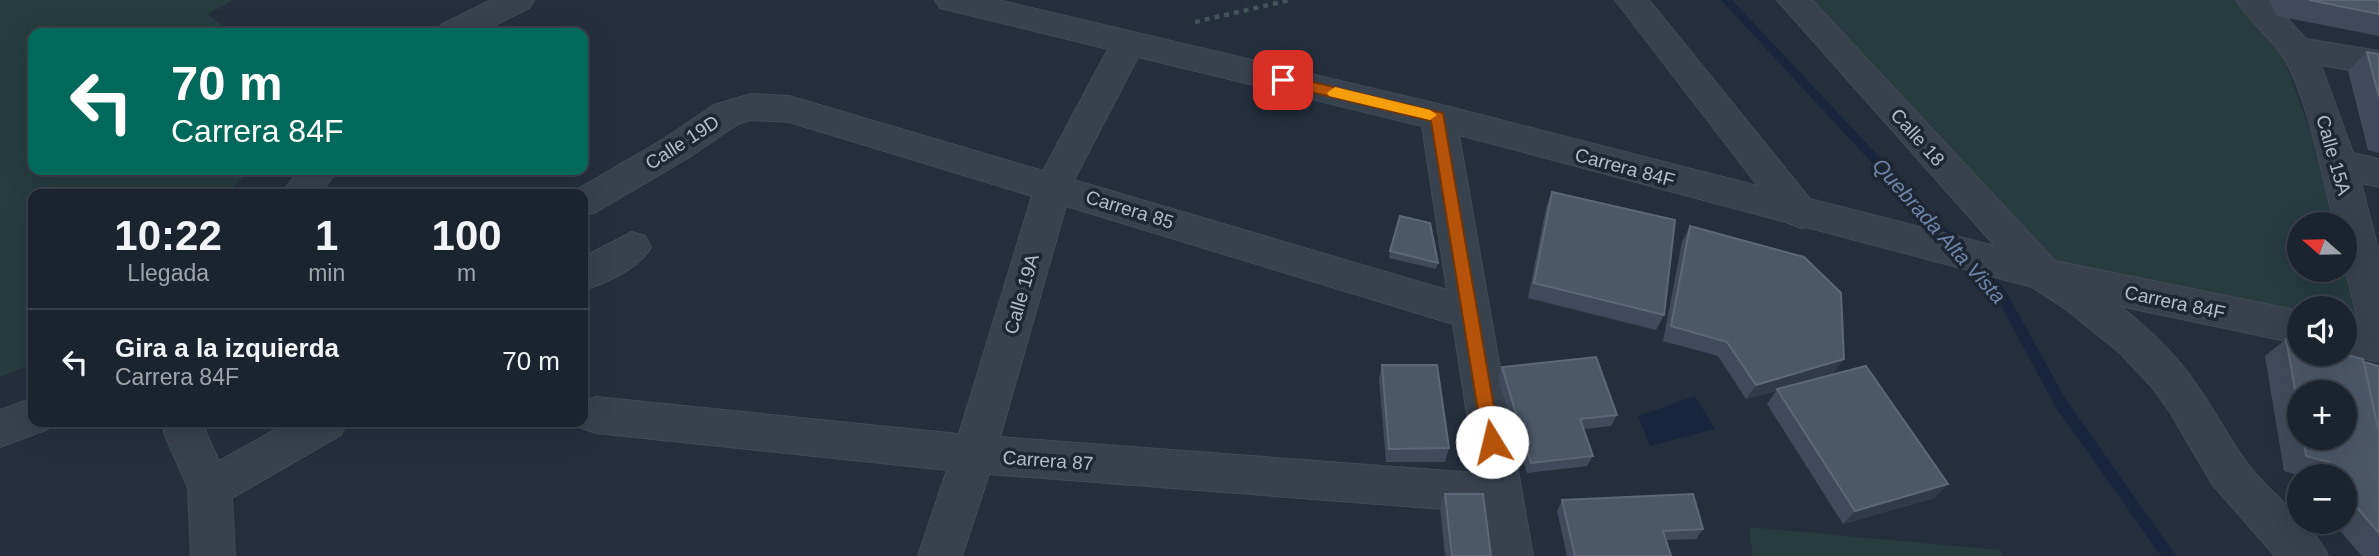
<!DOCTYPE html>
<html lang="es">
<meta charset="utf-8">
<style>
body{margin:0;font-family:Arial,sans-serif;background:#282f3a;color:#f1f3f6;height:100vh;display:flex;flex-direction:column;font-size:26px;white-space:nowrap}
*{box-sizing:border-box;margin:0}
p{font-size:23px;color:#a0a4aa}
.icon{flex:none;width:38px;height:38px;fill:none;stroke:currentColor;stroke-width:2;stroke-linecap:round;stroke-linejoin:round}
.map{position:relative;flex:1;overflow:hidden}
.details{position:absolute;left:28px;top:189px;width:560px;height:238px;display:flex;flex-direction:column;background:#1b232e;border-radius:14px;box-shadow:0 7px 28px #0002,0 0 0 2px #39404a}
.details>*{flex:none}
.hud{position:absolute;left:28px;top:28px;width:560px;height:147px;border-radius:14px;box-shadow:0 7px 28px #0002,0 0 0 2px #39404a;background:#00695c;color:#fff;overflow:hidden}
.needle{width:46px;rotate:290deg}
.buttons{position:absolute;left:2287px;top:212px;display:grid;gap:14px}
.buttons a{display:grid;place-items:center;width:70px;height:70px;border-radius:50%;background:#1b232e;box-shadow:0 7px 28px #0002,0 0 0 2px #39404a;font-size:35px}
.pin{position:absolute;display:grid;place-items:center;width:60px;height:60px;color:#fff;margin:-30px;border-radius:14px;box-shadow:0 4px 10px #0006}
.me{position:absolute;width:77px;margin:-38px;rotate:351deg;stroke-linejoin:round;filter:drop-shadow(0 0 5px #0008)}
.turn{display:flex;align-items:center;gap:24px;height:147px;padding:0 28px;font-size:32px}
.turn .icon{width:91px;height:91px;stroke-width:2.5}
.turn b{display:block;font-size:49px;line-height:60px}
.eta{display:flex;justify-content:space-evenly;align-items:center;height:119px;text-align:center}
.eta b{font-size:42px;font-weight:600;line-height:49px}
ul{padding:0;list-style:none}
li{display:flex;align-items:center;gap:21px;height:105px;padding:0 28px;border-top:2px solid #39404a}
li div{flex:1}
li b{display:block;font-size:26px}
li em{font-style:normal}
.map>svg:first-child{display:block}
.green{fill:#263c3f}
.water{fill:#17263c}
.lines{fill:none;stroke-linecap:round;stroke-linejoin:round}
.stream{fill:#17263c;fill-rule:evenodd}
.minor-casing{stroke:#414a57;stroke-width:2}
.path{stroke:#3f5557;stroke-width:4.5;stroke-dasharray:5 5;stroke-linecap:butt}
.minor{fill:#38414e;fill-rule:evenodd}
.wall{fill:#3f4b5c;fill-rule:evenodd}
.shaded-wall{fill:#2f3b4b}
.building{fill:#4b5868;stroke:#5c6777;stroke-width:2}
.route{fill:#b45309;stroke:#753606;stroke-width:2}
.slow{fill:#f59e0b}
.labels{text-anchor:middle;stroke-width:7;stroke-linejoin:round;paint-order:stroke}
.street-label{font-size:19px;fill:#b4bcc9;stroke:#1d2633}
.water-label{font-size:21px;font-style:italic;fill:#6d86a8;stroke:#1d2633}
</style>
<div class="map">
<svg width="2379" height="556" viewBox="0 0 2379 556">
<rect width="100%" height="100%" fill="#242f3e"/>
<path class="green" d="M0,0H233L208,14L231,33H33V170H250L227,194H33V364L0,377Z
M1813,0H2235L2280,48L2322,163L2336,224H2300V270H2345V260L2361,327L2345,323V308H2300L2299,313L2052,260Z
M1749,527L2000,550L2002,556H1753Z"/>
<path class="water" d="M1695,396L1715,429L1650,446L1638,416Z"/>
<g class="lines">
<path class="stream" d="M1721,0H1732L1959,242L1961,245L1959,248H1951Z
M1973,259L1977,261L2004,288L2065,398L2176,556H2161L2055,406L1996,296L1969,267L1967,264L1969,261Z"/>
<g class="minor-casing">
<path id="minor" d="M491,0H534L529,8L480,33H437L441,25Z
M935,0H998L1438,104L1758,186L1615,0H1649L1810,199L1995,246L1777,0H1812L2055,261L2300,311V344L2120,306C2149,329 2177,355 2198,387C2218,415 2232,446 2254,472C2276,498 2316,528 2328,556H2275L2212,484L2170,412L2151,386L2120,353L2067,310L2032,287L1806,227L1801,228L1786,222L1459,135L1533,556H1489L1482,512L989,474L962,556H918L947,470L596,433L581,428L578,422H583V402L596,397L959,434L1032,196L789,122L751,120L738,124L688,158L596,212L583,216V194H569L662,140L714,105L751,94L789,96L1043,171L1108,49L940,8ZM1138,57L1422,126L1447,290L1074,180ZM1066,206L1453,324L1476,473L1000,437Z
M2236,0H2271L2306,39L2379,51V75L2321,65L2353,153L2379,159V187L2361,183L2379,252V362L2342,354H2345V321L2359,324L2345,268V224H2334C2323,176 2308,100 2284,58C2271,37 2249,22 2236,0Z
M299,170H338L320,194H281Z
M632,232L645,236L651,247C640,268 605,284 583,290V257Z
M33,398V422H51L48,429L0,447V410Z
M164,422H206V433L219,461L289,422H347L341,435L232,498L235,556H191L188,488L164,433Z"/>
</g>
<path class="path" d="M1195,22L1290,0"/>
<use href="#minor" class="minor"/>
</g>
<path class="wall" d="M2269,0H2379V36L2277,16Z
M2367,52L2379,54V153L2368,150L2348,71Z
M1552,192L1664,315L1656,330L1528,298L1546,208Z
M1690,226L1833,374L1809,381L1935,498L1843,524L1767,404L1776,391L1746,399L1718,356L1663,341L1682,242Z
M1390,251L1438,263L1436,269L1389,258Z
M2286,339L2379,366V556H2362L2332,522H2345V476H2302L2284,471L2265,356ZM2300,392L2345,438H2300Z
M1382,365L1449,448L1445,462H1386L1379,379Z
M1502,367L1617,415L1611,426L1584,429L1593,456L1587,466L1527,473L1498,378Z
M1445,494L1491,556H1445L1440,507Z
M1562,500L1703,529L1696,539L1666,540L1671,556H1567L1557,511Z"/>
<path class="shaded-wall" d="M1844,359L1833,374L1746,399L1756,385Z
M1948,484L1935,498L1843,524L1855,511Z"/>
<path class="building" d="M2309,0H2379V14Z
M2367,52L2379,54V97Z
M1552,192L1675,220L1664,315L1534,283Z
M1400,216L1430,223L1438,263L1390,251Z
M1690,226L1804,257L1841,293L1844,359L1756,385L1727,342L1671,326Z
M2286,339L2300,343V354H2342L2363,359L2379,433V533L2353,503L2345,490V476H2337L2329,462L2306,456L2303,438H2345V392H2300V417Z
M1596,357L1617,415L1580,419L1593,456L1531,463L1502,367Z
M2364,362L2379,366V433Z
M1382,365H1437L1449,448L1389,449Z
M1866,366L1948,484L1855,511L1777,389Z
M1445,494H1483L1491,556H1452Z
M1693,494L1703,529L1663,531L1671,556H1575L1562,500Z"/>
<path class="route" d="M1283,75L1443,113L1500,442L1498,448L1492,450L1485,448L1483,442L1431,121L1278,84V77Z"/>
<path class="slow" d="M1335,87L1430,110L1437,115L1430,120L1329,96L1327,93Z"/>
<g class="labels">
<g class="street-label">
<text transform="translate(1918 137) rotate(48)" y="7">Calle 18</text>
<text transform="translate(682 142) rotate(-33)" y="7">Calle 19D</text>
<text transform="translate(2334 155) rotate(74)" y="7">Calle 15A</text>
<text transform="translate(1625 167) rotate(15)" y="7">Carrera 84F</text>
<text transform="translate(1130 209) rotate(17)" y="7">Carrera 85</text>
<text transform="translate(1021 294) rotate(-74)" y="7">Calle 19A</text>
<text transform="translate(2175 302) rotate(12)" y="7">Carrera 84F</text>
<text transform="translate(1048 460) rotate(4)" y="7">Carrera 87</text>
</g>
<g class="water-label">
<text transform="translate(1939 231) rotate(48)" y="7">Quebrada Alta Vista</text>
</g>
</g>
</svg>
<div class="buttons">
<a><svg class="needle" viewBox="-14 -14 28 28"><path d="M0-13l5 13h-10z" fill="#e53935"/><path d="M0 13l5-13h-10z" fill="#a0a4aa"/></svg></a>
<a><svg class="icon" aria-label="sound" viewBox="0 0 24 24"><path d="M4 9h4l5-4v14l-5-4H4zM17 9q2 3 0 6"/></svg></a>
<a>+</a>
<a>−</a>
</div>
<div class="pin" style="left:1283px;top:80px;background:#d93025"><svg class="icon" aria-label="arrive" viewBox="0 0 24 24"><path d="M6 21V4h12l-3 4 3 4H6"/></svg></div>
<svg class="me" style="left:1492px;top:442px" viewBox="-20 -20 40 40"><circle r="19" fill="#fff"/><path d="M0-13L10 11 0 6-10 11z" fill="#b45309"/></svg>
<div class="hud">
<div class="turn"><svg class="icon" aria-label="left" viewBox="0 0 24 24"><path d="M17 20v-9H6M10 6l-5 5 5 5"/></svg><div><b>70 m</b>Carrera 84F</div></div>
</div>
<section class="details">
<div class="eta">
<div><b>10:22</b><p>Llegada</p></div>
<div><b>1</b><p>min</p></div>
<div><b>100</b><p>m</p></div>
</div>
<ul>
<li><svg class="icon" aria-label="left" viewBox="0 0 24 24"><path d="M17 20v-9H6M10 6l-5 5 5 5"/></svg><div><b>Gira a la izquierda</b><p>Carrera 84F</p></div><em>70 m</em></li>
</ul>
</section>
</div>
